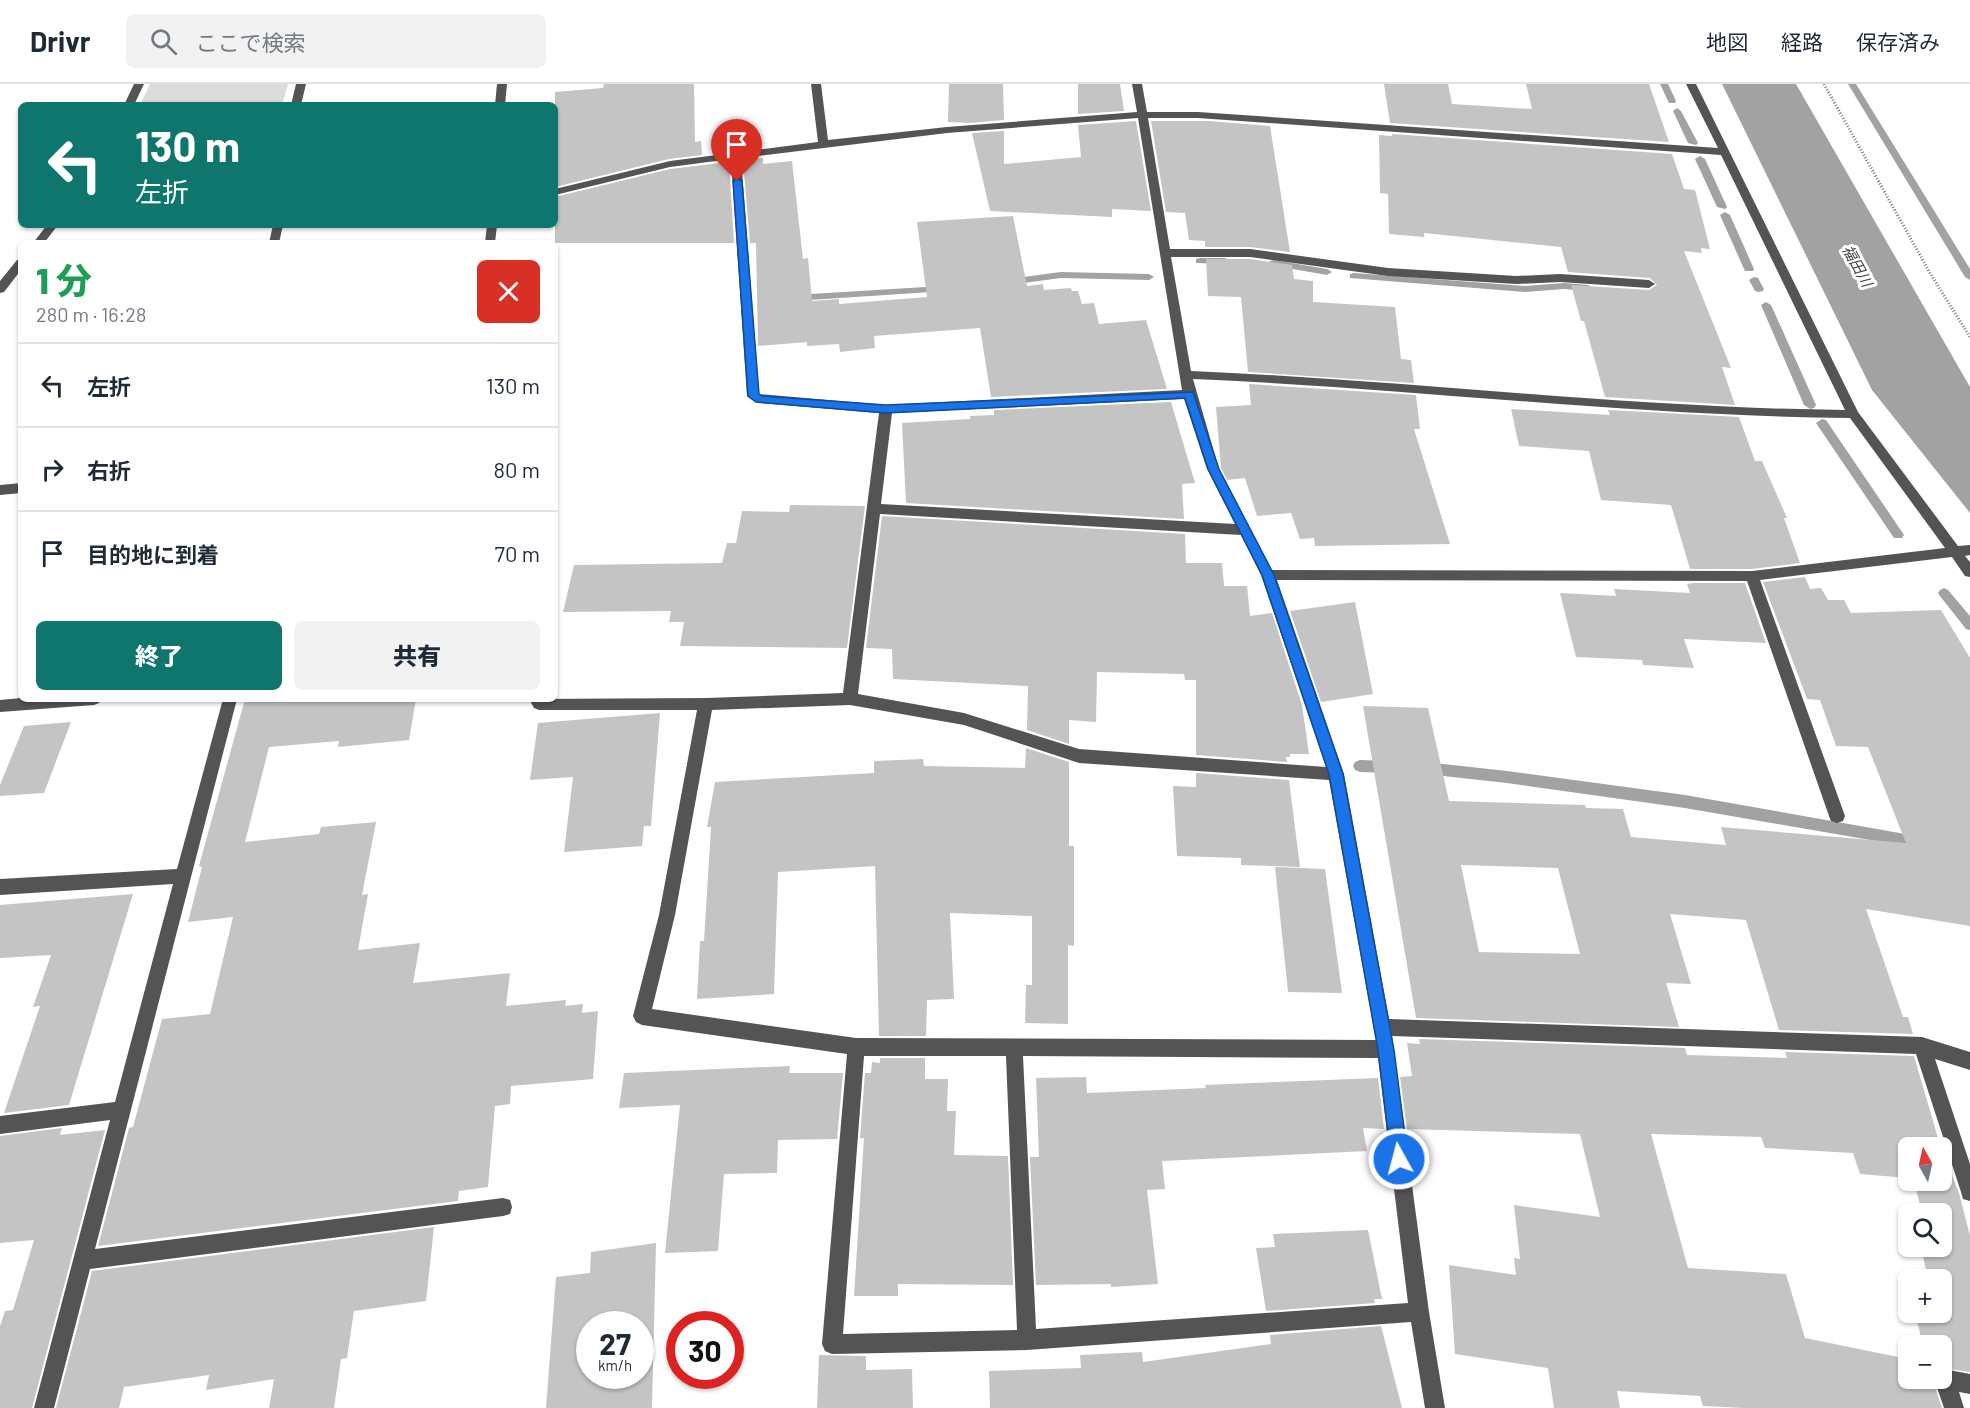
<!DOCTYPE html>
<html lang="ja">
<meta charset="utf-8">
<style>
body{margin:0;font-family:Barlow,"Noto Sans JP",sans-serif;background:#f2f2f3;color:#1f2937;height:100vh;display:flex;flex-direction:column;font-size:22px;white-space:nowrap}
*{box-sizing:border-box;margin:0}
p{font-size:20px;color:#747a83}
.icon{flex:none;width:33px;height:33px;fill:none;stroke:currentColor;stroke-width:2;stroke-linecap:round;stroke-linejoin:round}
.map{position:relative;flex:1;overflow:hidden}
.drawer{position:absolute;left:18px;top:156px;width:540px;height:462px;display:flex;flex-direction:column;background:#fff;border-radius:9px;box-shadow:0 2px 4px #0004}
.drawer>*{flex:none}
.hud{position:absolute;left:18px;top:18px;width:540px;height:126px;border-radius:9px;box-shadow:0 2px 4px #0004;background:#0f766e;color:#fff;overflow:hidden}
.needle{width:39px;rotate:352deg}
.tools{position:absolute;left:1898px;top:1053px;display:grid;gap:12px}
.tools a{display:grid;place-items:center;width:54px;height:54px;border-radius:9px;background:#fff;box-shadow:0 2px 4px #0004;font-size:30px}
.speed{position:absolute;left:576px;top:1227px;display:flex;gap:12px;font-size:30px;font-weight:700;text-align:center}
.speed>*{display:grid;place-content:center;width:78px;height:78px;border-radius:50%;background:#fff;box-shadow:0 2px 4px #0004;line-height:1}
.speed small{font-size:15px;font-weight:400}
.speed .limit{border:9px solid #d22;background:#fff;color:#111}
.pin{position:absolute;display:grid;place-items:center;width:51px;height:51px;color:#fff;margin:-62px -26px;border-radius:50% 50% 50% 0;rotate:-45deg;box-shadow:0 0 6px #0007}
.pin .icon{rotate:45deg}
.me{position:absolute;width:66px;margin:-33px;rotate:353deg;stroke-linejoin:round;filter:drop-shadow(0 0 4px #0008)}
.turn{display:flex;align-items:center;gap:21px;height:126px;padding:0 18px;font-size:27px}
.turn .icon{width:78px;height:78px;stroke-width:2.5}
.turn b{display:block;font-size:42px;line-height:51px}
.round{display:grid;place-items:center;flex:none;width:63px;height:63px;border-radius:9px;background:#f2f2f3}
.summary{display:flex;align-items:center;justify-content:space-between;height:102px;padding:0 18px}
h1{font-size:36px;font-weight:800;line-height:45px;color:#1e9e55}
.cta{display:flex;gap:12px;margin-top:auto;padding:12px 18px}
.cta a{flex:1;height:69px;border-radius:9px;background:#0f766e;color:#fff;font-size:24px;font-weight:800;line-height:69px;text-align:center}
.cta a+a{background:#f2f2f3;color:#1f2937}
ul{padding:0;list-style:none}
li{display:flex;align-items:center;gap:18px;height:84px;padding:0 18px;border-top:2px solid #e0e1e3}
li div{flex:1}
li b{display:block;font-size:22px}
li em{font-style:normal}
header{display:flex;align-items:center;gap:36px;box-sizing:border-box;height:84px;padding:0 30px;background:#fff;border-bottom:2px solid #e0e1e3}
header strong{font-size:28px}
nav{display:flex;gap:33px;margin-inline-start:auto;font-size:21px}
.search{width:420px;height:54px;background:#f2f2f3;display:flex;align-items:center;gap:15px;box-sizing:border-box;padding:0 21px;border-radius:9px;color:#747a83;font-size:22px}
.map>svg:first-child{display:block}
.green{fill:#dbdbdb}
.water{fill:#a2a2a2}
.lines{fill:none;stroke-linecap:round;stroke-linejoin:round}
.stream{fill:#a2a2a2;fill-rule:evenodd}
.building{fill:#c4c4c4;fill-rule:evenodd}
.path{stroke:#767676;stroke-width:3;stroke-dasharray:1 2;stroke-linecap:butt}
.minor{fill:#545454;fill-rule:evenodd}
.route{fill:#1a73e8;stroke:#114b97;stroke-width:1.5}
.labels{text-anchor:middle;stroke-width:6;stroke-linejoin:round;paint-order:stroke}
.far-water-label{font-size:15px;font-style:italic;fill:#434343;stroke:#fff}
</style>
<header>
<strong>Drivr</strong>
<div class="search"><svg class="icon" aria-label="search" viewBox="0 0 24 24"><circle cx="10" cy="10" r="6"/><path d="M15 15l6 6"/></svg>ここで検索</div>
<nav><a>地図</a><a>経路</a><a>保存済み</a></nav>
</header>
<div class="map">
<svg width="1970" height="1324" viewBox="0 0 1970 1324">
<rect width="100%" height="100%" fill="#fff"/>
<path class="green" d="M150,0H288L282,21H140Z"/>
<path class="water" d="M1722,0H1796L1970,303V429L1872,306Z"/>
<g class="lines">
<path class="stream" d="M1660,0H1668L1676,17L1675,19H1669Z
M1848,0H1856L1970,185V196L1965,193Z
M1677,24L1681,27L1698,59L1696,61L1688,59L1673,27Z
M1700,72L1705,75L1727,123L1725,125L1717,123L1695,75Z
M1725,128L1730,131L1754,185L1753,187H1745L1744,185L1720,131Z
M1200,174H1225L1230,177L1225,180L1196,179V175Z
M1274,176L1327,185L1332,188L1327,191L1270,181V177Z
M1061,188L1149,190L1154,193L1149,196L1061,194L1009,201L1004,198L1009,195Z
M1354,189L1525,202L1564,199L1588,201L1593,204L1588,207L1564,205L1525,208L1350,194V190Z
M1754,193L1758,194L1764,205L1763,207L1759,208L1755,207L1749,196Z
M942,202L947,205L946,207L794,217L789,214L794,211Z
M1766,218L1771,221L1816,321L1814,324L1810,325L1804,321L1761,221Z
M1822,335L1826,336L1902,448L1904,451L1902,454H1894L1818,342L1816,339Z
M1944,504L1948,506L1970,532V546L1966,545L1940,512L1938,509L1940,506Z
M1360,676L1391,677L1396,679L1398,683L1396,687L1391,689L1360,688L1355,686L1353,682L1355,678Z
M1425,678L1507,687L1685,711L1922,753L1927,754L1929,759L1927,764L1922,765L1685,724L1507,699L1425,690L1420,688L1418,684L1420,680Z"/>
</g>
<path class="building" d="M604,0H694L695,58L701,57L702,71L669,75L555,103V8L603,4Z
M949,0H1003L1004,36L970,39L948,38Z
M1078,0H1120L1124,27L1078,30Z
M1384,0H1448L1452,20L1532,25L1526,0H1649L1669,58L1390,39Z
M1136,37L1151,127L1112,125V133L990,127L972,49L1004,47V80L1081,73L1078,41Z
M1151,37H1209L1270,42L1290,168L1250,163H1205V157L1189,156L1185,129L1166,128Z
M1392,50L1672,70L1684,105L1695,106L1710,165L1701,164L1702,169L1684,167L1731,284L1722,283L1735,321L1605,313L1584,237H1581L1571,201L1649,206L1657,201L1650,194L1568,188L1561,163L1424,149V153L1389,150L1388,110L1380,109L1379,51L1392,52Z
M763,74V80L792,77L803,175L808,174L812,217L839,215V220L927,213L917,138L1013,132L1027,202L1043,200L1044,206L1071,204L1072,207H1078L1082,220L1094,219L1099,240L1146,236L1167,305L991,313L980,244L874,252L875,264L840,268L839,260L807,262V258L758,262L756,159H750L743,76Z
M729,78L734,159H555V113L670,85Z
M1206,175H1250L1292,181L1294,195L1313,197V218L1395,223L1401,275L1411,276L1414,299L1248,288L1241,213L1208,212Z
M1249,300L1416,311L1420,345H1414L1450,460L1315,462L1314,454L1300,455L1291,429L1257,432L1245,394L1227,396L1221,384L1216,323L1251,321Z
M1171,318L1195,399L1182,400L1184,435L906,419L902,339L970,335V332L994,331V326Z
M1511,325L1610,331L1608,326L1739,333L1755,377H1762L1787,434H1784L1800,479L1752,485H1690L1671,421L1601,416L1589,367L1519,362Z
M790,421L865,422L847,564L680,562L684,538H669L671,527L563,528L574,481L722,479L727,459H736L742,427L789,428Z
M882,432L1185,450L1186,479H1222L1224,502H1247L1250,532L1272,529L1302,621L1309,670H1290V673H1286L1287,678L1196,671V596H1185L1184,590L1097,588L1096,638L1069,636V660L1027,646L1028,602L893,595L892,565L866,564Z
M1805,493L1810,505L1821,504L1828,516H1844L1851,529L1941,526L1970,574V842L1866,825L1903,933H1908L1913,950L1779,946L1746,836L1670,830L1691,900L1666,899L1679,943L1416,934L1363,622L1428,624L1449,717L1585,721L1586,724L1623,725L1631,753L1726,761L1721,743L1906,759L1868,663L1836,662L1820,616L1807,615L1763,498ZM1461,781L1558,784L1580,870L1479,868Z
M1694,499H1745L1766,559L1684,555L1694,584L1643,581L1642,576L1576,573L1560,509L1616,512L1614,505L1690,509L1687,500Z
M1355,518L1373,610L1321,618L1290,527Z
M245,615H416L409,656L338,663L339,657L269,663L245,758L319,750L321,743L376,738L362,811L368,810L358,866L420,859L413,899L510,889L506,922L566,916L565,922L583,920L582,929L598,927L593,995L511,1002L510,1020L495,1022L488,1103L459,1107L458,1117L98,1162L129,1044L133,1043L162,935L210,930L233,833L188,838L202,783L199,782Z
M660,629L651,742H644L642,762L564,768L573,693L530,696L538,639Z
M71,638L44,709L0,712V701L24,642Z
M1026,664L1069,678V762H1074V862L1068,861V940L1025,939L1026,901H1032V832L950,829L954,915L927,916L926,952H879L875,782L778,788L774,910L697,915L700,857H704L711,743H707L715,698L874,689V677L923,675L924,682L1025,684Z
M1196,689L1289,696L1300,783L1241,781V774L1177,772L1173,702L1196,703Z
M1275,783L1325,785L1342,909L1288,908Z
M133,810L69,1021L4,1029L40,922L33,923L51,871L0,874V821Z
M1419,955L1685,964L1687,971L1787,974L1785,968L1914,972L1940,1061L1959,1109L1970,1152V1288L1941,1284V1262H1923L1915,1228H1941V1196H1928L1921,1162H1941V1130H1922L1914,1096H1941V1064H1908V1094L1860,1090L1853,1069L1765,1064L1761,1053L1651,1050L1688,1184L1786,1190L1805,1254L1908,1275V1294H1932L1942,1324H1744L1703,1322L1700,1312L1617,1307L1620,1324H1554L1548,1284L1455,1270L1449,1181L1516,1191L1514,1174L1520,1175L1514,1121L1600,1133L1580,1050L1407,1045L1400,993L1412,992L1407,959L1420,960Z
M880,974H925V995H948L947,1027H956L954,1071L1008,1072L1013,1201L898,1200V1212H854L864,1054H860L865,989H871L872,978L880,979Z
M790,982L789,989H843L837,1055L778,1056L777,1089L724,1090L718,1167L665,1169L680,1021L619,1024L624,989Z
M1086,993L1087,1009L1206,1004L1205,1001L1378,994L1384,1045L1363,1044L1367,1067L1162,1077L1165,1105L1147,1106L1158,1200L1111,1203V1200L1036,1201L1030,1073H1039L1036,994Z
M62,1044L60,1051L105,1046L32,1324H0V1242L5,1227L13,1226L34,1156L0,1159V1052Z
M434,1143L426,1217L354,1227L347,1274L341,1275L334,1324H269L274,1295L206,1306L209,1291L124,1303L119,1324H56L92,1187Z
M1368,1146L1382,1215H1374L1375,1219L1266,1227L1256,1164L1275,1163L1273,1150Z
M656,1159L652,1324H546L556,1193L590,1189L591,1168ZM590,1240H640V1292H590Z
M1381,1242L1402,1324H990L989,1287L1081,1284L1080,1271L1142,1268L1143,1278L1271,1260L1270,1251Z
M819,1271L866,1272V1286L912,1285L913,1324H817Z"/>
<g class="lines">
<path class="path" d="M1824,0L1930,189L1970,253"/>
<path class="minor" d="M134,0H144L134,21H124Z
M296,0H306L301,21H291Z
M497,0H507L505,21H495Z
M811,0H821L828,56L947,43L1137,28L1132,0H1142L1147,28H1198L1718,64L1686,0H1696L1858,328L1958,462L1970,461V471L1965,472L1970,478V493L1965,492L1952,473L1760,496L1845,732L1843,737L1837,739L1831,737L1829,732L1747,497L1277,496L1344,690L1389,935L1922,953L1970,968V986L1935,975L1970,1080V1117L1963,1115L1961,1108L1916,970L1392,952L1429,1228L1445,1324H1425L1411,1238L1027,1266L832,1270L825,1267L822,1260L847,970L642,941L636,938L633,932L659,831L697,626H539L534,624L529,615L706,614L843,609L879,329L760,319L747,312L731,75L670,83L555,111V105L670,77L818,58ZM1138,34L1182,306L886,321L759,310L741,74L947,49ZM1148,34H1198L1721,71L1845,326C1626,324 1409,296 1191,287L1171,173H1250L1388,192L1516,200L1560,198L1649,204L1655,200L1649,196L1560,190L1516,192L1388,184L1250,165H1170ZM1193,295C1412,304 1630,332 1850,334L1945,464L1752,487L1272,486L1219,385ZM1184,315L1207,385L1235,440L881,420L892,329ZM880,430L1241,451L1261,491L1326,683L1079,665L964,629L858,610ZM850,621L964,641L1079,679L1329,696L1376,956L856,954L652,925L675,831L712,626ZM864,972H1006L1017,1246L843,1250ZM1023,972L1378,974L1408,1219L1036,1245Z
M47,141H58L44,159H33Z
M273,141H283L279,159H269Z
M487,141H497L495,159H485Z
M21,175V186L4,208L0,209V197L17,176Z
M21,399V409L0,411V401Z
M21,614V615H101L99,619L94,621L0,628V616Z
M223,615H237L95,1165L503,1114L510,1116L512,1123L510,1130L503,1132L90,1185L54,1324H34L110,1036L0,1050V1032L115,1018L173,800L0,811V795L177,785Z
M1944,1285L1970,1290V1310L1959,1308L1964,1324H1944L1934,1295L1941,1294V1286Z"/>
</g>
<path class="route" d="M737,94L742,97L759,310L762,312L886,321L1193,308L1219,385L1274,491L1343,690L1394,966L1408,1075L1405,1081L1399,1083L1393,1081L1391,1075L1378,966L1329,690L1262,491L1208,385L1185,314L886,329L756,318L748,312L733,97Z"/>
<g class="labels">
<g class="far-water-label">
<text transform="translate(1857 182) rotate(61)" y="5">福田川</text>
</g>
</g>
</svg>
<div class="tools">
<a><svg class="needle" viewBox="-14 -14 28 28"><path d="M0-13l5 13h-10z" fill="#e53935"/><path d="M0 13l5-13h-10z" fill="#747a83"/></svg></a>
<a><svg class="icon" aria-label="search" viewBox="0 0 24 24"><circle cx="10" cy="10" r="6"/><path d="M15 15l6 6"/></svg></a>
<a>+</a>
<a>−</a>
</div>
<div class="speed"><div>27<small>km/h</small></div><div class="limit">30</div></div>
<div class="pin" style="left:737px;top:97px;background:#d93025"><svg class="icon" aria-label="arrive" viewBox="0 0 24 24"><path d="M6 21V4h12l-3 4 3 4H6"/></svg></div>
<svg class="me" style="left:1399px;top:1075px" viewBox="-20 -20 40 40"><circle r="17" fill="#1a73e8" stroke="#fff" stroke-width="3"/><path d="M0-11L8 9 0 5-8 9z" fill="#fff"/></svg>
<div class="hud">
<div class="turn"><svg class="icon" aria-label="left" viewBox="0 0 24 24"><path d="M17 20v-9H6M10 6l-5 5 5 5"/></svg><div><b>130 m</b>左折</div></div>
</div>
<section class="drawer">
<div class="summary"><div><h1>1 分</h1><p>280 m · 16:28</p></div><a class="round" style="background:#d93025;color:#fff"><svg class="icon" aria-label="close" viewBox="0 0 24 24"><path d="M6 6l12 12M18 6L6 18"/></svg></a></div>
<ul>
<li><svg class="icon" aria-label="left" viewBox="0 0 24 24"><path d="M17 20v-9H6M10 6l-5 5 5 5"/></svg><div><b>左折</b></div><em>130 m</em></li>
<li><svg class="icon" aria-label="right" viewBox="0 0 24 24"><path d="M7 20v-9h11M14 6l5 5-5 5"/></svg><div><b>右折</b></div><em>80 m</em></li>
<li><svg class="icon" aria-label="arrive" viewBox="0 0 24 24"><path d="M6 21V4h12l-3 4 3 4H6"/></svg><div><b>目的地に到着</b></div><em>70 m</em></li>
</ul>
<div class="cta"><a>終了</a><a>共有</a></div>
</section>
</div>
